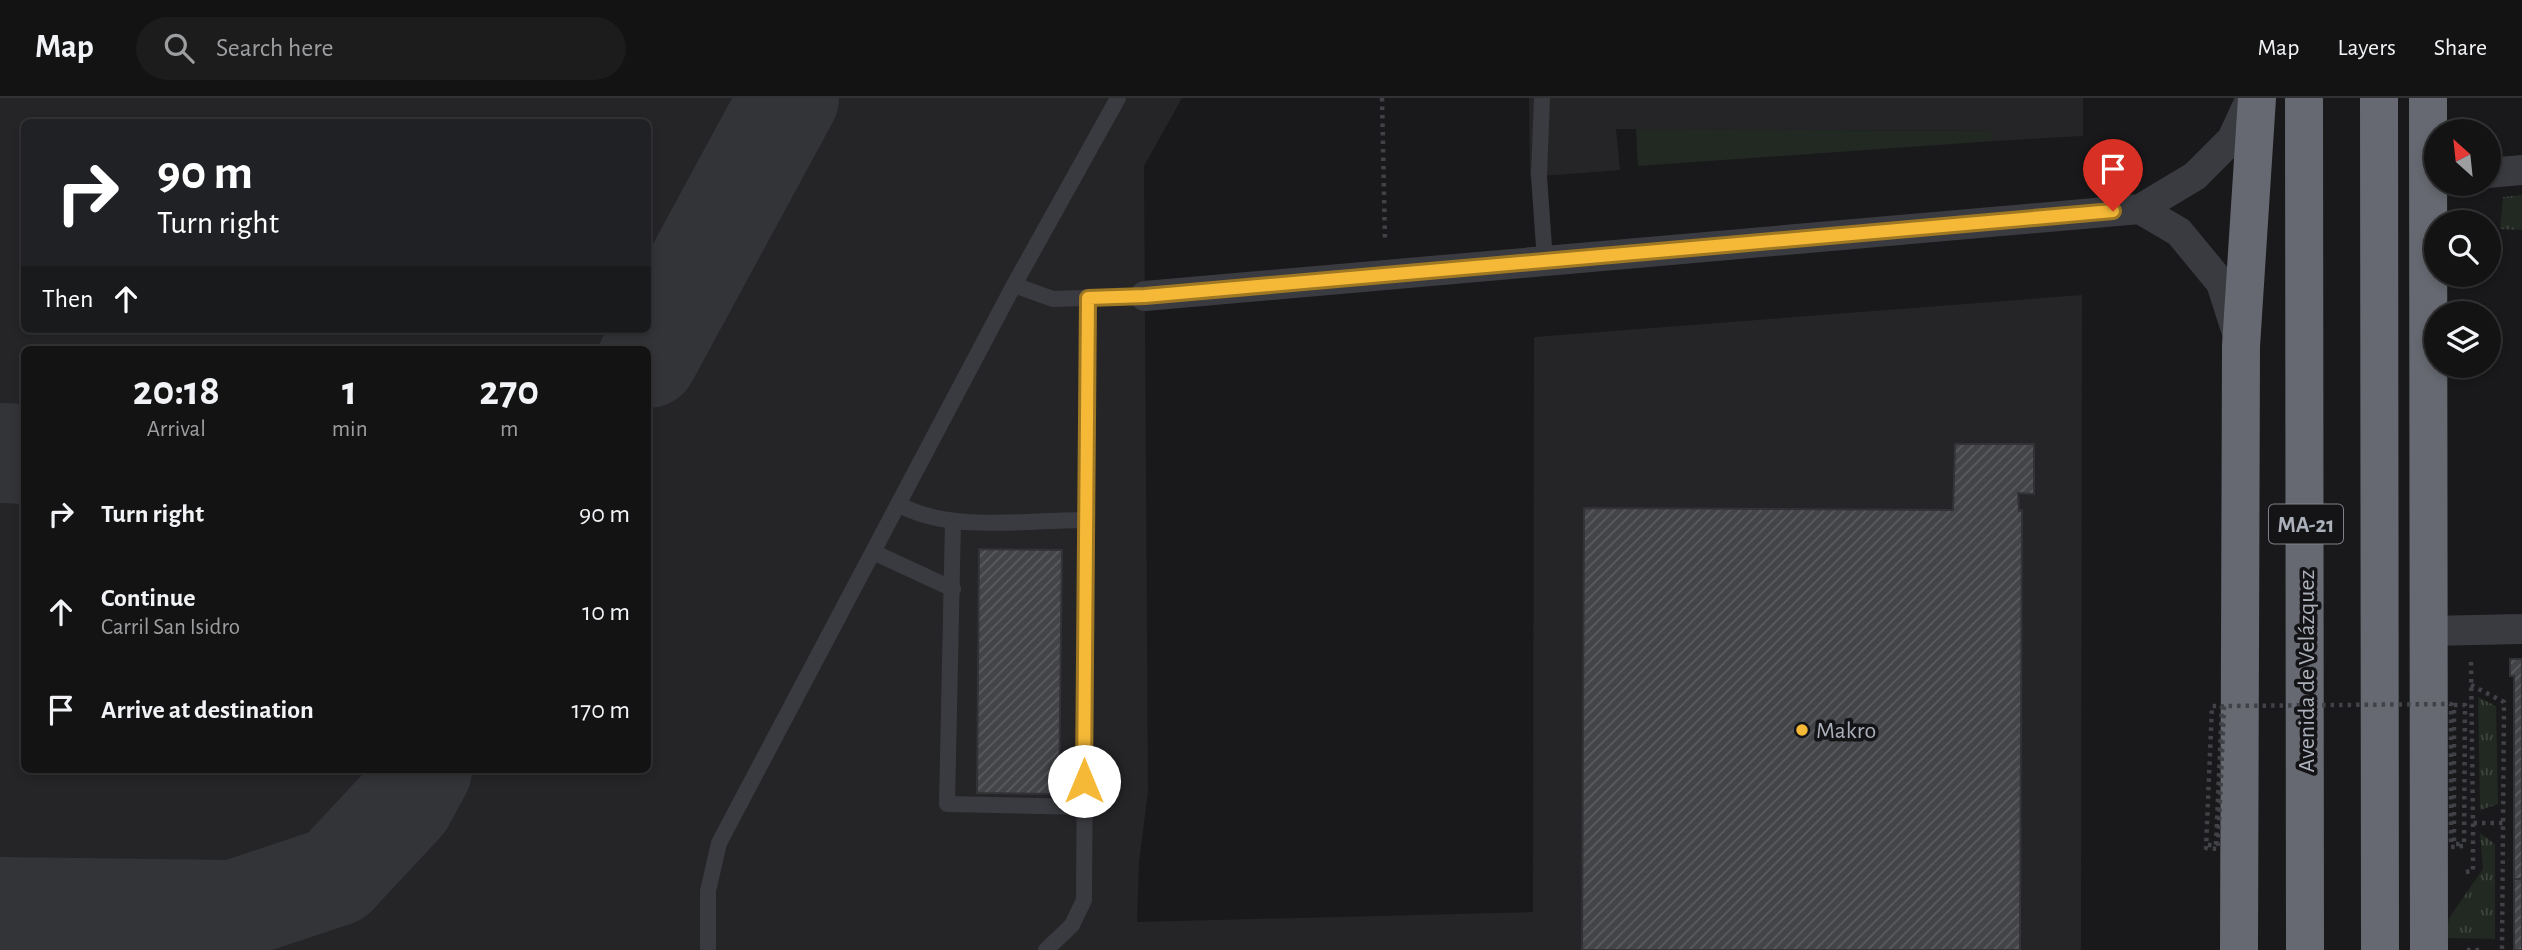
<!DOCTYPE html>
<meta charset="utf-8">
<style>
body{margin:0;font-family:"Alegreya Sans",sans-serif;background:#1c1c1d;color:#f1f3f6;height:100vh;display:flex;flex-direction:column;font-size:26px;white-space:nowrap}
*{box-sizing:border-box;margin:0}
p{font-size:23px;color:#9d9ea0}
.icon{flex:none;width:38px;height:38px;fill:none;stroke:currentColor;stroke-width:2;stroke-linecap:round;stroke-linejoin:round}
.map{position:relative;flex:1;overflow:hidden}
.details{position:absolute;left:21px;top:248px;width:630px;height:427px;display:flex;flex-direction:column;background:#131314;border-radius:10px;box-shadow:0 4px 10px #0003,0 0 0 2px #323234}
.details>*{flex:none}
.top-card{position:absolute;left:21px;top:21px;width:630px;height:214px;border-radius:10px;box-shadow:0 4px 10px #0003,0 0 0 2px #323234;background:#202124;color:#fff;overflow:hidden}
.needle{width:46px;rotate:333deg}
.tools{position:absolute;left:2424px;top:21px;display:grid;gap:14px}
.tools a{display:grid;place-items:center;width:77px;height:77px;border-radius:50%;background:#131314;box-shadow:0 4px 10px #0003,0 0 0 2px #323234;font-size:35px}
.pin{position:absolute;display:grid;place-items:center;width:60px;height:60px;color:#fff;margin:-72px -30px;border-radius:50% 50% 50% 0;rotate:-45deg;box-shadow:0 0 7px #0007}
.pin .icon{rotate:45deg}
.me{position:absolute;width:77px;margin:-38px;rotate:0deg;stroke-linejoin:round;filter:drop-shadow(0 0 5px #0008)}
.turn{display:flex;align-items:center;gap:24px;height:147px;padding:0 21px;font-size:32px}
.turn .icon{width:91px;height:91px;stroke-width:2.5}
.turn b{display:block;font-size:49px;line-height:60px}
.then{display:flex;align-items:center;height:66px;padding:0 21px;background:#0003;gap:14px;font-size:26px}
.eta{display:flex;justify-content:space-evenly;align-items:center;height:119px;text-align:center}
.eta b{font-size:42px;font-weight:700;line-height:49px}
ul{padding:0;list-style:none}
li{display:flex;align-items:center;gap:21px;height:98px;padding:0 21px}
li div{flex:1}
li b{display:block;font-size:26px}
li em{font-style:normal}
header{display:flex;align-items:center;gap:42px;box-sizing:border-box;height:98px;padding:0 35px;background:#131314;border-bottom:2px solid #323234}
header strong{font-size:33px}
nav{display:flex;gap:38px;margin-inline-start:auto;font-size:24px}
.search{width:490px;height:63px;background:#1c1c1d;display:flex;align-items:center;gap:18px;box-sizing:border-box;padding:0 24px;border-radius:38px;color:#9d9ea0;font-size:26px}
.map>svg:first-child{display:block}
.built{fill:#252528;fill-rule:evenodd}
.grass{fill:url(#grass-tufts)}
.garden{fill:#212922}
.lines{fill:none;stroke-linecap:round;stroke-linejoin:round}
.taxiway{stroke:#333438;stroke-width:100}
.building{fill:url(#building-hatch);stroke:#333337;stroke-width:2}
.path{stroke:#404247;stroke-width:4.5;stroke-dasharray:3.5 5;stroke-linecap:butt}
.lane{stroke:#3a3b40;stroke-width:16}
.street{stroke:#3a3b40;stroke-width:30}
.highway{stroke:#666971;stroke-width:38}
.path-bridge{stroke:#404247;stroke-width:4.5;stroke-dasharray:3.5 5;stroke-linecap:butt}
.route-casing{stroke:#9f7824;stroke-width:18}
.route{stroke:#f5b937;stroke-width:12}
.poi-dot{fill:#f5b937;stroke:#141416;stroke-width:2.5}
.labels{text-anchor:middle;stroke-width:7;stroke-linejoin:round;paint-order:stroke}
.shield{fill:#141416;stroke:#7e818a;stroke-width:2}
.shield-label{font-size:23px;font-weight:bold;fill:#abb0bb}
.street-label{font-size:24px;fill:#abb0bb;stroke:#141416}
.poi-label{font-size:24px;fill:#abb0bb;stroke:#141416;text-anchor:start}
</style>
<header>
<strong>Map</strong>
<div class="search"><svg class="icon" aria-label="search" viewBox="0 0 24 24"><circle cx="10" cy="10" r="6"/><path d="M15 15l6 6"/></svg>Search here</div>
<nav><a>Map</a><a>Layers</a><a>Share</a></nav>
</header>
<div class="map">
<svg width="2522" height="852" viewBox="0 0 2522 852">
<defs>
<pattern id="grass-tufts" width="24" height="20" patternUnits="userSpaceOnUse" patternTransform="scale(1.75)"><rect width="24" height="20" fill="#212922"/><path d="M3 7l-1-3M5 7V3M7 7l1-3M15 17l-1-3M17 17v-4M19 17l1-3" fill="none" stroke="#3f4640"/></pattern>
<pattern id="building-hatch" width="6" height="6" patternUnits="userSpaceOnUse" patternTransform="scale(1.75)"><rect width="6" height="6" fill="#434448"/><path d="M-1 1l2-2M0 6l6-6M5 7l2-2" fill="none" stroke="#5b5c60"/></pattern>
</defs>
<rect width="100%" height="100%" fill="#19191b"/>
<path class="built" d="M0,0H1182L1144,68L1148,694L1139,764L1137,824L1533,814L1534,239L2082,197L2081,852H0ZM24,24H648V231H24ZM24,252H648V672H24Z
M1529,0H2083V38L1994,43L1990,33L1616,31L1620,72L1530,79Z"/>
<path class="grass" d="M2522,97V132L2500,131L2503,99Z
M2478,599L2496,608L2498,706L2480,712Z
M2480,735L2495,746V841L2446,840L2449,820L2483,771Z"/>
<path class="garden" d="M1636,31L1991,33L1994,43L1638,68Z"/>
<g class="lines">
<path class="taxiway" d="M648,260L789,0
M0,355L24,356
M0,809L234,812L336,778L404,705L422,672"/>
</g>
<path class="building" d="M1955,346H2034V396L2018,395L2019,413L2022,412L2020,852H1582L1584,410L1953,412Z
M979,451L1062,452L1059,696L977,695Z
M2510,561H2522V781H2514V578H2510Z
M2514,781H2522V852H2514Z"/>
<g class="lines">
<path class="path" d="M1382,0L1385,143
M2471,564L2473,725H2504
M2471,587L2504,604L2502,852
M2466,774L2473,773V725
M2467,852H2481"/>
<path class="lane" d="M1542,0L1539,78L1545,163
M1014,187L1053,201L1145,198
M898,406C948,435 1029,422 1086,422
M953,423L947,706L1084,709
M873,454L953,491
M708,852V793L719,745L1014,187L1118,0
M1046,852L1072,827L1084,802L1088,200"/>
<path class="street" d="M2488,75L2522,72
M2140,111L2179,134L2221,185L2237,235
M1145,198L2140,111L2195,78L2232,41L2251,0
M2428,533L2522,531"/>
<path class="highway" d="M2304,0L2305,852
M2379,0L2380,852
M2428,0L2429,852
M2239,852L2241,248L2257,0"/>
<path class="path-bridge" d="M2208,747H2216L2222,608H2212L2206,750L2218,751L2224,608L2451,606V749L2464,748L2465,607H2454V746H2462"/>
</g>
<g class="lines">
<g class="route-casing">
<path id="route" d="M1084,683L1088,200L1145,198L2113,113"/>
</g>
<use href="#route" class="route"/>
</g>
<circle class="poi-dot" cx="1802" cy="632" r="7"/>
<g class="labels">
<rect class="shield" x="2269" y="406.5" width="74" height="39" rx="5"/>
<g class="shield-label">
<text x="2306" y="434">MA-21</text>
</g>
<g class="street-label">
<text transform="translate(2306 573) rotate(-90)" y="8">Avenida de Velázquez</text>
</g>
<g class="poi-label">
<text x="1816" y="640">Makro</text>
</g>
</g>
</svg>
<div class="tools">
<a><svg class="needle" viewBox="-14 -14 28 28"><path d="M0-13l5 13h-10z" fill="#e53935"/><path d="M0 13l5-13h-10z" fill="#9d9ea0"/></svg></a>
<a><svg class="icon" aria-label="search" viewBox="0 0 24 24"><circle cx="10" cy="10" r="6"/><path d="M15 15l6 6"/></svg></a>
<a><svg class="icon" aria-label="layers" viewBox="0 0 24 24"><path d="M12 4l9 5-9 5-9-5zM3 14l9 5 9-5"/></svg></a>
</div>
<div class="pin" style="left:2113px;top:113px;background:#d93025"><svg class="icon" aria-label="arrive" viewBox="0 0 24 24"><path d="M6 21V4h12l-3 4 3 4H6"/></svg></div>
<svg class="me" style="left:1084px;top:683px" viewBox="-20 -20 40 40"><circle r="19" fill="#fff"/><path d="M0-13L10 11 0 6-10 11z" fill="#f5b937"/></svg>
<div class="top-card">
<div class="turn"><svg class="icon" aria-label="right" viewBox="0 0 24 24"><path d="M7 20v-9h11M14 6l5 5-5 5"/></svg><div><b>90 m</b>Turn right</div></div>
<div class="then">Then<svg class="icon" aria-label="ahead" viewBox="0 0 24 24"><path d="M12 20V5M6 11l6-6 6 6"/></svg></div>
</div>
<section class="details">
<div class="eta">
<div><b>20:18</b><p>Arrival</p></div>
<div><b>1</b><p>min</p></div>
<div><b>270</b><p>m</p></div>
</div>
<ul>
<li><svg class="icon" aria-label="right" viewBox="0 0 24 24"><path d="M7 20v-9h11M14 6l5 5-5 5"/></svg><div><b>Turn right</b></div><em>90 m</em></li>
<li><svg class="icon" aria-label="ahead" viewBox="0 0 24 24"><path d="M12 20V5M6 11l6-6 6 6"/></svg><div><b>Continue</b><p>Carril San Isidro</p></div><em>10 m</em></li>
<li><svg class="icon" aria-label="arrive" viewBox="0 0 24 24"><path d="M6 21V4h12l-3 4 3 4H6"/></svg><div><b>Arrive at destination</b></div><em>170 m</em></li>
</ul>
</section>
</div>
